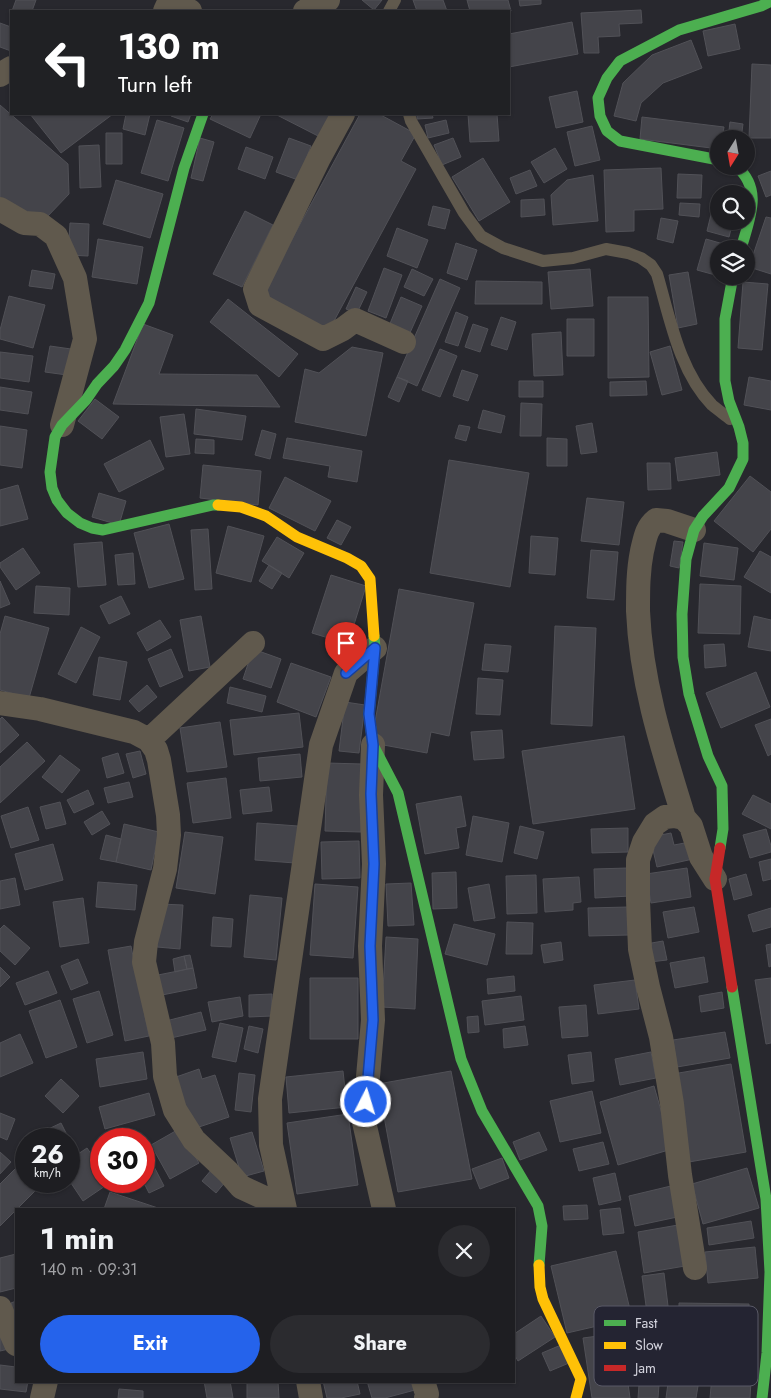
<!DOCTYPE html>
<meta charset="utf-8">
<style>
body{margin:0;font-family:Jost,sans-serif;background:#2b2b2f;color:#f1f3f6;height:100vh;display:flex;flex-direction:column;font-size:19px;white-space:nowrap}
*{box-sizing:border-box;margin:0}
p{font-size:16px;color:#a1a2a5}
.icon{flex:none;width:28px;height:28px;fill:none;stroke:currentColor;stroke-width:2;stroke-linecap:round;stroke-linejoin:round}
.map{position:relative;flex:1;overflow:hidden}
.drawer{position:absolute;left:15px;top:1208px;width:500px;height:175px;display:flex;flex-direction:column;background:#1e1e22;border-radius:0px;box-shadow:0 1px 4px #0004,0 0 0 1px #3c3c40}
.drawer>*{flex:none}
.guide{position:absolute;left:10px;top:10px;width:500px;height:105px;border-radius:0px;box-shadow:0 1px 4px #0004,0 0 0 1px #3c3c40;background:#202124;color:#fff;overflow:hidden}
.needle{width:32px;rotate:191deg}
.fabs{position:absolute;left:710px;top:130px;display:grid;gap:10px}
.fabs a{display:grid;place-items:center;width:45px;height:45px;border-radius:50%;background:#1e1e22;box-shadow:0 1px 4px #0004,0 0 0 1px #3c3c40;font-size:25px}
.speed{position:absolute;left:15px;top:1128px;display:flex;gap:10px;font-size:25px;font-weight:700;text-align:center}
.speed>*{display:grid;place-content:center;width:65px;height:65px;border-radius:50%;background:#1e1e22;box-shadow:0 1px 4px #0004,0 0 0 1px #3c3c40;line-height:1}
.speed small{font-size:12px;font-weight:400}
.speed .limit{border:8px solid #d22;background:#fff;color:#111}
.pin{position:absolute;display:grid;place-items:center;width:42px;height:42px;color:#fff;margin:-51px -21px;border-radius:50% 50% 50% 0;rotate:-45deg;box-shadow:0 0 5px #0007}
.pin .icon{rotate:45deg}
.me{position:absolute;width:55px;margin:-28px;rotate:5deg;stroke-linejoin:round;filter:drop-shadow(0 0 4px #0008)}
.turn{display:flex;align-items:center;gap:18px;height:105px;padding:0 25px;font-size:22px}
.turn .icon{width:65px;height:65px;stroke-width:2.5}
.turn b{display:block;font-size:35px;line-height:42px}
.round{display:grid;place-items:center;flex:none;width:52px;height:52px;border-radius:26px;background:#2b2b2f}
.head{display:flex;align-items:center;justify-content:space-between;height:85px;padding:0 25px}
h1{font-size:30px;font-weight:700;line-height:38px}
.primary-button{display:flex;gap:10px;margin-top:auto;padding:10px 25px}
.primary-button a{flex:1;height:58px;border-radius:30px;background:#2563eb;color:#fff;font-size:20px;font-weight:700;line-height:58px;text-align:center}
.primary-button a+a{background:#2b2b2f;color:#f1f3f6}
.map>svg:first-child{display:block}
.building{fill:#44444a;stroke:#515157}
.lines{fill:none;stroke-linecap:round;stroke-linejoin:round}
.lane{stroke:#60594d;stroke-width:12}
.street{stroke:#60594d;stroke-width:24}
.fast{stroke:#4caf50;stroke-width:11}
.slow{stroke:#ffc107;stroke-width:11}
.jam{stroke:#c62828;stroke-width:11}
.route-casing{stroke:#184099;stroke-width:12}
.route{stroke:#2563eb;stroke-width:9}
.key{fill:#242432;stroke:#595966;stroke-width:1}
.key-label{font-size:14px;fill:#d4d4de}
</style>
<div class="map">
<svg width="771" height="1398" viewBox="0 0 771 1398">
<rect width="100%" height="100%" fill="#28282e"/>
<path class="building" d="M16,0H36L32,11H12Z
M362,0H382L374,10Z
M413,0H443L447,11H417Z
M467,0H508L511,11H470Z
M519,0H541V4L520,6Z
M641,10L642,23L619,24L620,36L598,37L599,53H584L581,13Z
M572,22L578,54L509,67V34Z
M0,23L11,27V51L0,47Z
M735,24L740,49L708,56L703,31Z
M691,40L702,68L663,83L641,103L636,121L614,116L623,83L652,55Z
M752,64L771,65V138H749Z
M577,91L583,122L556,128L549,97Z
M0,105L68,164L69,194L46,218L18,215L0,201Z
M30,114H113L61,153Z
M126,114H150L145,135L123,129Z
M172,114H191L188,122L171,116Z
M213,114H261L250,138L210,119Z
M275,114H332L320,137Z
M360,114H379L416,134L401,161L416,169L328,332L261,296Z
M417,114H432L433,118L417,119Z
M468,114H497L499,141L470,142Z
M642,117L724,127L722,139H719V149L640,139Z
M157,120L184,128L168,181L141,173Z
M446,120L449,133L428,138L425,125Z
M730,122L743,124L741,139H728Z
M592,126L600,160L575,166L567,132Z
M106,133H122V164H106Z
M200,138L214,142L203,181L191,178Z
M289,138L311,146L298,180L276,172Z
M453,138L461,157L442,165L434,145Z
M99,145L101,187L80,188L79,146Z
M246,147L273,157L265,179L238,169Z
M555,148L567,169L544,183L531,162Z
M483,158L510,202L479,221L452,177Z
M661,168L663,209L634,210V231L606,232L604,170Z
M530,170L537,186L516,194L510,178Z
M771,171V195L766,197L758,176Z
M678,174L702,175L701,198H677Z
M593,175L598,221L553,225L551,195L567,180Z
M116,180L163,194L150,238L103,224Z
M715,198L719,199V221H733L729,237L707,231Z
M544,199L545,215L521,217V200Z
M680,203L700,204L699,217L679,215Z
M433,206L450,210L445,229L428,225Z
M245,211L273,225L242,287L213,274Z
M766,217L771,218V274L749,267Z
M661,218L678,221L673,243L657,239Z
M70,223L89,224L88,256L68,255Z
M397,228L428,240L417,268L387,256Z
M98,239L143,247L137,284L92,277Z
M706,239L727,245L726,249H719V276L697,270Z
M456,243L477,250L467,280L447,273Z
M384,268L402,275L386,318L368,311Z
M412,269L433,279L424,296L404,287Z
M590,269L593,306L551,309L548,272Z
M32,270L55,274L52,289L29,286Z
M688,272L697,324L678,328L669,275Z
M440,279L460,288L417,386L397,377Z
M476,281L542,282V304H475Z
M743,282L768,284L762,350L738,348Z
M356,287L367,292L357,313L346,309Z
M9,296L45,305L33,348L0,339V330Z
M401,297L422,306L409,335L389,326Z
M608,297H648L649,377L608,378Z
M228,299L298,354L279,377L210,322Z
M456,312L468,317L458,346L445,342Z
M501,317L516,322L507,350L491,345Z
M567,319H594V356H567Z
M143,324L173,335L159,374L257,375L280,407L113,404Z
M473,324L488,329L480,352L465,347Z
M561,332L563,375L534,376L532,334Z
M50,346L71,349L67,375L45,372Z
M670,346L682,390L662,395L650,352Z
M352,347L383,353L366,436L295,422L305,369L319,373Z
M440,349L457,356L440,397L422,390Z
M0,352L33,356L29,382L0,378Z
M462,370L478,375L468,401L453,396Z
M397,377L408,381L399,402L388,397Z
M749,377L771,381V410L744,405Z
M519,381H543V397H519Z
M646,381L647,395L610,396V382Z
M0,387L32,392L28,414L0,410Z
M95,399L119,417L102,439L78,421Z
M521,403L542,404L541,436H520Z
M196,409L246,416L242,440L194,434Z
M483,410L505,416L501,433L478,428Z
M184,414L190,454L166,457L160,417Z
M592,423L597,452L581,454L576,426Z
M459,425L470,427L466,441L455,438Z
M0,426L27,430L22,468L0,465Z
M262,430L276,434L270,459L255,455Z
M287,438L362,451L357,482L328,477L330,466L283,458Z
M547,438L567,439V466H547Z
M196,439L214,440V454L195,453Z
M150,440L164,469L119,492L104,464Z
M717,452L720,475L678,481L675,458Z
M449,460L529,473L510,587L430,573Z
M647,463H670L671,489L648,490Z
M203,465L261,471L258,505L200,498Z
M750,476L771,492V529L753,552L714,521Z
M285,477L331,501L315,531L269,508Z
M18,485L28,519L0,526V490Z
M99,493L126,501L119,525L92,517Z
M587,498L624,502L619,545L581,541Z
M337,520L351,527L341,545L327,538Z
M169,524L184,579L149,588L134,533Z
M228,526L264,536L251,582L216,573Z
M208,529L212,589L195,590L191,530Z
M531,536L558,538L555,575L529,573Z
M277,537L304,553L289,578L262,561Z
M674,541L683,542L679,568L670,566Z
M102,542L106,585L78,587L74,544Z
M704,543L738,548L734,580L700,576Z
M23,548L40,573L16,590L0,567V563Z
M591,550L618,552L614,600L587,598Z
M760,551L771,557V593L744,577Z
M133,553L135,584L118,585L115,555Z
M269,565L282,573L272,589L259,581Z
M331,575L366,586L348,644L312,633Z
M0,581L10,604L0,608Z
M700,584L741,586L740,634L698,633Z
M36,586L70,588L69,615L34,613Z
M399,589L474,603L449,736L431,732L427,753L378,744L375,722Z
M121,596L130,614L109,624L100,606Z
M5,616L49,628L29,698L0,690V634Z
M201,616L210,667L189,671L180,620Z
M754,616L771,620V651L748,647Z
M160,620L171,637L147,651L137,633Z
M555,626L596,628L592,726L551,724Z
M81,627L100,637L76,683L58,674Z
M485,644L511,646L508,672L482,670Z
M724,644L726,666L705,668L704,645Z
M171,649L183,677L160,687L148,659Z
M253,649L281,659L271,688L243,679Z
M99,657L127,662L120,700L93,695Z
M291,663L331,677L316,717L277,702Z
M756,672L770,707L721,728L706,693Z
M478,678L503,680L500,715L476,714Z
M147,685L157,697L139,712L129,701Z
M230,687L266,696L262,712L227,703Z
M345,702L365,705L359,753L339,751Z
M299,713L303,747L234,755L230,720Z
M2,717L19,735L0,753V719Z
M771,719V754L768,756L755,725Z
M220,722L227,767L187,772L180,728Z
M502,730L504,758L474,760L471,732Z
M624,736L635,809L533,824L522,751Z
M27,742L45,761L0,803V767Z
M140,751L146,774L133,778L126,754Z
M118,753L124,773L107,778L102,758Z
M300,754L302,777L260,781L258,758Z
M60,755L80,770L62,793L42,777Z
M327,763L362,764L361,832L325,831Z
M226,778L231,818L193,823L187,783Z
M129,782L133,797L108,803L104,788Z
M269,787L272,811L243,814L240,790Z
M88,790L94,804L74,813L67,800Z
M753,795L771,804V829L742,814Z
M461,796L466,826L456,828L459,848L425,854L416,804Z
M60,802L66,824L46,829L40,807Z
M28,807L39,840L11,848L1,816Z
M102,811L110,824L92,835L84,822Z
M473,816L509,823L502,862L466,855Z
M257,823L298,826L295,863L255,860Z
M124,824L159,832L151,870L116,862Z
M520,826L544,832L537,859L514,853Z
M628,828V852L592,853L591,829Z
M766,829L771,846V852L750,858L743,835Z
M185,832L223,837L215,894L176,888Z
M671,833L674,845L690,842L693,859L657,867L650,837Z
M106,835L121,839L116,862L100,859Z
M359,841L360,878L322,879L321,842Z
M53,844L63,880L25,890L15,854Z
M771,859V879L763,881L759,862Z
M628,868L630,896L595,898L594,869Z
M687,868L691,897L651,903L646,874Z
M456,872L457,908L433,909L432,873Z
M746,874L752,895L734,900L729,879Z
M536,875L537,913L507,914L506,876Z
M579,877L581,902L573,903V910L545,912L543,879Z
M15,878L20,905L0,909V881Z
M98,882L137,885L135,910L96,907Z
M411,883L414,925L388,926L386,884Z
M315,884L358,887L353,958L310,955Z
M489,884L495,918L474,921L468,888Z
M250,895L282,898L276,960L244,957Z
M83,898L89,943L60,947L53,902Z
M160,904L183,905L180,949L157,947Z
M628,907L629,935L589,936L588,908Z
M694,907L699,932L668,938L663,912Z
M771,908V927L753,932L748,915Z
M213,917L233,919L231,947L211,946Z
M507,922L533,923L532,954H506Z
M454,924L495,934L487,965L445,954Z
M4,925L30,948L15,965L0,951V929Z
M386,937L418,939L415,1009L382,1007Z
M663,941L667,960L650,962L646,944Z
M561,942L563,960L544,963L541,945Z
M771,944V966L769,967L766,945Z
M131,946L149,1036L125,1041L108,950Z
M190,955L193,968L187,969L184,956Z
M184,956L187,969L175,972L173,959Z
M704,957L708,982L675,988L670,963Z
M78,959L88,983L71,990L61,966Z
M0,967L10,977L0,987Z
M193,968L197,988L162,995L158,975Z
M48,971L57,993L25,1005L16,983Z
M514,976L515,991L488,994L487,979Z
M310,978H358V1039H310Z
M771,978V1043L766,1044L755,980Z
M635,980L639,1009L598,1014L594,985Z
M99,991L113,1035L87,1043L73,999Z
M722,992L724,1008L701,1012L699,996Z
M272,994V1016L249,1017V995Z
M521,996L524,1020L485,1025L482,1001Z
M240,997L243,1016L212,1022L208,1002Z
M60,1000L77,1047L46,1058L29,1011Z
M586,1005L588,1036L562,1038L559,1007Z
M201,1012L206,1030L171,1038L166,1021Z
M478,1016L479,1032L468,1033L467,1017Z
M220,1023L243,1028L236,1062L212,1057Z
M249,1026L263,1029L258,1053L244,1049Z
M525,1026L528,1045L504,1048L503,1029Z
M725,1032L730,1058L677,1067L673,1040Z
M20,1034L33,1063L0,1077V1043Z
M143,1052L147,1079L100,1087L96,1059Z
M591,1052L594,1081L572,1084L568,1055Z
M651,1052L656,1078L620,1085L615,1059Z
M731,1064L746,1152L689,1162L673,1074Z
M199,1069L202,1079L215,1075L229,1117L193,1129L176,1077Z
M343,1071L347,1107L289,1113L286,1077Z
M451,1071L472,1179L398,1192L378,1084Z
M239,1073L255,1075L251,1112L235,1110Z
M61,1079L79,1096L63,1113L45,1096Z
M654,1086L672,1149L618,1165L600,1102Z
M592,1091L601,1133L560,1142L550,1101Z
M149,1093L155,1115L105,1129L99,1107Z
M0,1113L15,1119L7,1140L0,1137Z
M348,1114L358,1185L297,1194L287,1123Z
M61,1123L68,1137L64,1139H45L42,1132Z
M179,1129L199,1163L170,1179L151,1145Z
M252,1132L264,1171L242,1177L230,1138Z
M539,1132L547,1150L520,1160L513,1142Z
M603,1142L609,1164L579,1171L573,1149Z
M87,1148L101,1168V1181L111,1182L83,1201L69,1180V1160Z
M145,1149L164,1186L149,1193L143,1181Z
M0,1152L11,1162L0,1174Z
M502,1158L509,1178L480,1189L472,1169Z
M16,1168L26,1177V1181H30L38,1188L0,1226V1184Z
M747,1168L759,1208L703,1224L692,1184Z
M212,1169L226,1181L216,1193L202,1181Z
M615,1173L621,1200L599,1205L593,1178Z
M119,1181H133L122,1187Z
M675,1185L682,1216L635,1226L629,1196Z
M110,1192L158,1208V1209H104Z
M587,1205L588,1219L564,1220L563,1206Z
M620,1208L624,1233L603,1235L600,1210Z
M751,1221L754,1238L709,1245L707,1228Z
M678,1225L685,1266L644,1273L638,1232Z
M755,1247L758,1278L708,1283L705,1252Z
M616,1251L632,1318L567,1333L551,1266Z
M16,1254V1288L0,1292V1258Z
M664,1273L673,1347L652,1350L642,1276Z
M16,1301V1320L11,1303Z
M679,1303L749,1304V1371L678,1370Z
M541,1316L555,1337L518,1361L514,1354V1334Z
M0,1323L9,1349L0,1351Z
M621,1333L630,1398H592L583,1338Z
M561,1345L569,1363L550,1371L542,1353Z
M641,1358L661,1359L658,1398H638Z
M0,1365L16,1367V1381H28L26,1392L0,1389Z
M669,1376L699,1380L696,1398H666Z
M712,1376L751,1381L750,1398H710Z
M204,1381H230L233,1398H207Z
M247,1381H278L279,1398H247Z
M323,1381H357L360,1394L341,1398H327Z
M367,1381H413L415,1390L385,1398H372Z
M119,1389L143,1391V1398H118Z"/>
<g class="lines">
<path class="lane" d="M389,11L395,0
M409,114L411,121L464,213L481,236L503,248L543,261L573,258L606,249L628,253L641,258L651,265L657,274C670,318 679,371 712,405C718,410 725,415 730,419"/>
<path class="street" d="M165,11L170,0
M181,11H190
M305,11L328,0
M0,75L11,68
M343,114L319,158L255,289L260,305L323,339L343,329L355,320L404,342
M0,209L24,223L40,224L56,236L75,278L85,339L62,425
M0,703L40,709L134,732L149,740L156,750L159,760L168,815L169,835L165,869L146,942L144,962L163,1043L165,1076L175,1110L194,1140L228,1172L241,1187L284,1207
M149,740L253,643
M373,745L371,795L374,864L370,946L373,1020L364,1122L384,1209
M684,818C663,750 641,683 638,611C638,590 638,571 642,551C645,539 646,528 656,520L667,521L694,530
M285,1209L271,1145L270,1099L321,745L346,673L375,648
M695,1268L680,1175L672,1104L661,1037L648,987L640,949L638,900V860L644,842L655,824L665,817L674,816L684,818L691,826L701,857L715,879
M0,1308L16,1344
M308,1381L311,1398
M423,1381L427,1394L426,1398
M42,1398L46,1381"/>
<path class="fast" d="M203,114L184,168L149,303L125,350L114,366L97,384L86,400L62,425L55,437L50,472L52,488L57,500L67,513L80,523L92,528L103,530L213,505H218
M719,160L620,141L607,131L600,116L598,98L607,78L620,61L679,30L761,6L771,1
M736,166C764,190 749,219 741,249
M374,636L375,648L369,714L373,745L398,793L461,1059L482,1111L538,1206L542,1226L539,1265
M720,848L723,829L722,786L708,756L689,694L683,657L682,614L686,559L694,530L703,516L729,488L743,459V443L739,427L729,401L725,381V319L733,276
M732,987L766,1199L770,1272L767,1353L762,1398"/>
<path class="slow" d="M218,505L241,507L266,516L297,537L347,558L361,566L370,579L374,636
M539,1265L540,1287L543,1299L581,1379L576,1398"/>
<path class="jam" d="M720,848L715,879L732,987"/>
</g>
<g class="lines">
<g class="route-casing">
<path id="route" d="M346,673L375,648L369,714L373,745L371,794L374,864L370,946L373,1020L366,1102"/>
</g>
<use href="#route" class="route"/>
</g>
<rect x="594" y="1306" width="164" height="80" rx="8" class="key"/>
<rect x="604" y="1320" width="22" height="6" fill="#4caf50"/>
<rect x="604" y="1342" width="22" height="7" fill="#ffc107"/>
<rect x="604" y="1365" width="22" height="6" fill="#c62828"/>
<g class="key-label">
<text x="635" y="1328">Fast</text>
<text x="635" y="1350">Slow</text>
<text x="635" y="1373">Jam</text>
</g>
</svg>
<div class="fabs">
<a><svg class="needle" viewBox="-14 -14 28 28"><path d="M0-13l5 13h-10z" fill="#e53935"/><path d="M0 13l5-13h-10z" fill="#a1a2a5"/></svg></a>
<a><svg class="icon" aria-label="search" viewBox="0 0 24 24"><circle cx="10" cy="10" r="6"/><path d="M15 15l6 6"/></svg></a>
<a><svg class="icon" aria-label="layers" viewBox="0 0 24 24"><path d="M12 4l9 5-9 5-9-5zM3 14l9 5 9-5"/></svg></a>
</div>
<div class="speed"><div>26<small>km/h</small></div><div class="limit">30</div></div>
<div class="pin" style="left:346px;top:673px;background:#d93025"><svg class="icon" aria-label="arrive" viewBox="0 0 24 24"><path d="M6 21V4h12l-3 4 3 4H6"/></svg></div>
<svg class="me" style="left:366px;top:1102px" viewBox="-20 -20 40 40"><circle r="17" fill="#2563eb" stroke="#fff" stroke-width="3"/><path d="M0-11L8 9 0 5-8 9z" fill="#fff"/></svg>
<div class="guide">
<div class="turn"><svg class="icon" aria-label="left" viewBox="0 0 24 24"><path d="M17 20v-9H6M10 6l-5 5 5 5"/></svg><div><b>130 m</b>Turn left</div></div>
</div>
<section class="drawer">
<div class="head"><div><h1>1 min</h1><p>140 m · 09:31</p></div><a class="round"><svg class="icon" aria-label="close" viewBox="0 0 24 24"><path d="M6 6l12 12M18 6L6 18"/></svg></a></div>
<div class="primary-button"><a>Exit</a><a>Share</a></div>
</section>
</div>
